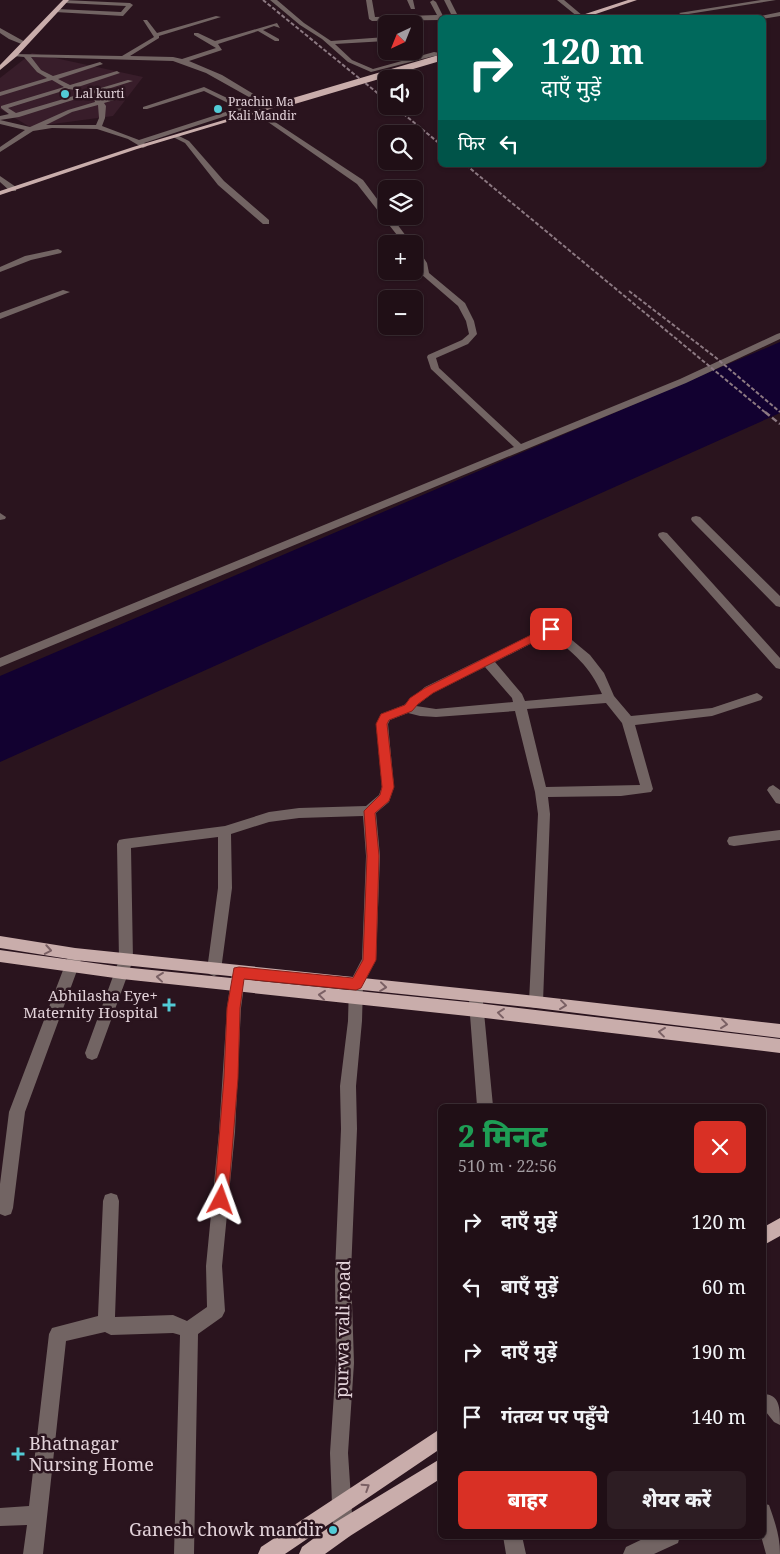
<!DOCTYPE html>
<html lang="hi">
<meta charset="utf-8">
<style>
body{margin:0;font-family:"Noto Serif","Noto Sans Devanagari",serif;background:#2d1d23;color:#f1f3f6;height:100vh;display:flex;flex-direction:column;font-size:19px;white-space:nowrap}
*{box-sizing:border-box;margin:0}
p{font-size:16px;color:#a29ca1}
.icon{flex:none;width:28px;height:28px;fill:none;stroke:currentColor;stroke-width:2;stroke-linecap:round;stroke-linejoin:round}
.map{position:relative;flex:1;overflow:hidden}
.side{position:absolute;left:438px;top:1104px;width:328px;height:435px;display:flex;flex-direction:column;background:#200f16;border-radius:8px;box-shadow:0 1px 4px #0004,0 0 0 1px #3d2f35}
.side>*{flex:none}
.hud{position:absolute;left:438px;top:15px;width:328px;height:152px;border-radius:8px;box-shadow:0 1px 4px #0004,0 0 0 1px #3d2f35;background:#00695c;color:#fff;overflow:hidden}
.needle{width:32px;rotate:223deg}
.buttons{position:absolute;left:378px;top:15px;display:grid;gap:10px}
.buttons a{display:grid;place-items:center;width:45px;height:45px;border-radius:8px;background:#200f16;box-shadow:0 1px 4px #0004,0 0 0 1px #3d2f35;font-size:25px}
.pin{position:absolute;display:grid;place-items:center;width:42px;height:42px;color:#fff;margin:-21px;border-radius:10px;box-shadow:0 2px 8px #0006}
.me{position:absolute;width:55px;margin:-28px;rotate:4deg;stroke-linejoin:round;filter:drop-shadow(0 0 4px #0008)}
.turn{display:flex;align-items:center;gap:18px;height:105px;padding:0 20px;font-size:22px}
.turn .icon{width:65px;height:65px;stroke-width:2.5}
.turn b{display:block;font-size:35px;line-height:42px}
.then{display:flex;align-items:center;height:48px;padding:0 20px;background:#0003;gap:10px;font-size:19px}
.round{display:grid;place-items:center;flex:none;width:52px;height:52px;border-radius:8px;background:#2d1d23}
.head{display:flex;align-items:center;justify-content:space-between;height:85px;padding:0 20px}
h1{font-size:30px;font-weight:800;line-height:38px;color:#1e9e55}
.cta{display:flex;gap:10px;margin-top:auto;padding:10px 20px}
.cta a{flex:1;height:58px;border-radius:8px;background:#d93025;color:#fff;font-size:20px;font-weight:800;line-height:58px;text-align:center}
.cta a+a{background:#2d1d23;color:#f1f3f6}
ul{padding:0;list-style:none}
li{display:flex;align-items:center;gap:15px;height:65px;padding:0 20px}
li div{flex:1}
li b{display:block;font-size:19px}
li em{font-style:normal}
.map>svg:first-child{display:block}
.built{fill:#381d2a}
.water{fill:#120130}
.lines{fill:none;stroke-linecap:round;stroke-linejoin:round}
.minor{fill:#726463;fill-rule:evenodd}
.major{fill:#c9adab;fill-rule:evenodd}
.rail-far1{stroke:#8c7982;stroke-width:2;stroke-dasharray:4 2;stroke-linecap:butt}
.rail{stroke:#8c7982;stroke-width:2.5;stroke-dasharray:6 3;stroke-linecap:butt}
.major-bridge{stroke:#c9adab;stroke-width:6}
.oneway{stroke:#7a6064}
.route{fill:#d93025;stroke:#8d1f18}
.poi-dot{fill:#52cbd6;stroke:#2a141e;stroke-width:2}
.labels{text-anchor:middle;stroke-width:5;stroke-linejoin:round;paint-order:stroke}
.far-poi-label{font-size:12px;fill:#e3d3da;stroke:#2a141e;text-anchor:start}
.poi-label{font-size:15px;fill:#e3d3da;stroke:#2a141e;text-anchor:end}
.near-street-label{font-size:18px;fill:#e3d3da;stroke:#2a141e}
.near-poi-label{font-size:18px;fill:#e3d3da;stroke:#2a141e;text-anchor:start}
</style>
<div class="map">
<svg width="780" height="1554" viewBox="0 0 780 1554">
<rect width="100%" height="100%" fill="#2a141e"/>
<path class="built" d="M32,53L143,77L113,116L30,127L0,109V78Z"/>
<path class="water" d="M780,342V413L0,762V676Z"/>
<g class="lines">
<path class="minor" d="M63,0L130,3L133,5L123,16L55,12L57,9L121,12L126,6L65,3Z
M270,0H277L304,23L331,41L386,37V41L335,44L352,60L373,69L434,52L440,53V57L434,56L371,72L348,62L322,39L300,25Z
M366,0H372L375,17L437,15L430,2L433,0L436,2L444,18H440V20L372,21L369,19Z
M407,0H413L415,9H411Z
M444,0H450L459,18H453Z
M557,0H564L583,16L578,17Z
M761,0H776L682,15L679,13Z
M780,12V16L762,19L752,18Z
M216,16L221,17L159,36V38L130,56L173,57L182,59L216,48L194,35V33H198L215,41L277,23L280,28L274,26L263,30L279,39V41H275L258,31L218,44L222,50L189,61L222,75L265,101V103L144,143L147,146L143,148L128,139L97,129L52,128L33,131L0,152V147L25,130L0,124V116L9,114L1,108V106L64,87L52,80L0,96V92L47,78L37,72L24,57L13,56V54L122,56L154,37L143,20H147L157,33ZM31,57L173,61L206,73L258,102L244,106L204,87L143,107V109H147L204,91L238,108L139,140L102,126L105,118L106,106L104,103L121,98L122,97L119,95L101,100L98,98H94L95,102L68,110L30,127L0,120L19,117L133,81L128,80L16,113L8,108L69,89L75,90V88L120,73L117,71L70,85L58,79L103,64L100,62L53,76L41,70ZM98,105L99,118L96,125H46L72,112Z
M0,28L27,43L24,45L9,39L0,33Z
M268,120H272L363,180L386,211V216H391L412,244H404L357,184L268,122Z
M173,135H177L189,141L224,181L269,220V224H263L218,185L185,143L173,137Z
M0,176L16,187V191H10L0,182Z
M414,248H417L427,263L429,273L465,303L474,321L477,334L468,344L436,358L439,368L521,444L680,379L777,334L780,333V339L686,383L0,667V658L514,447L431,369L427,357L428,355L462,340L469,334L466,321L458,306L421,274L419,263L414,255Z
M58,249L62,251L61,253L31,260L0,272V267L25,256Z
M63,290L70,292L0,319V313Z
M0,513L6,517L5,519L0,520Z
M696,516L700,517L780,596V607L776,606L692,521L691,519L692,517Z
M663,532L667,533L780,658V669L776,668L659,537L658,535L659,533Z
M551,625L555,626L590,655L604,673L614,696L631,716L712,708L757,693L763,697L761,700L712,716L635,725L653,789L651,792L621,796L548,797L550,814L543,1002L541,1007L536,1008L531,1007L529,1002L538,814L535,792L515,711L436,717L420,716L408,713L390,720L388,724L394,787L389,802L376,813L380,856L376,960L363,985L362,1021L356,1086L357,1129L351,1272L354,1363L348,1453L353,1529L350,1536L343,1539L336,1536L333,1529L330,1453L336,1363L335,1272L341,1129L340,1086L348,1021L349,984L362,959L366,856L363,816L299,818L269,822L231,834L232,888L221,970L219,974L214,976L209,974L207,970L218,888V837L131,848L133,960L99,1053L97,1058L92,1060L87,1058L85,1053L119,960L117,844L119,840L124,839L225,826L269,812L299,808L366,806L379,795L382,787L376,724L381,714L404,705L425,687ZM550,634C573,653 590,666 602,694L525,701L522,694L495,662ZM485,667L512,698L513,702L436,709L416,706L433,693ZM606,703L622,723L640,785L546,787L527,709Z
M773,785L780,790V804L776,803L767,790L769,787Z
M780,830V840L734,846L729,845L727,841L729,837L734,836Z
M75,951L80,953L82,957L25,1112L13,1208L11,1214L5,1216L0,1214V1184L9,1112L68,957L70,953Z
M239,966L244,968L246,972L241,1008L235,1132L222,1266L225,1311L222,1317L198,1334L194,1554H174L180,1335L173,1333L111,1335L105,1332L66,1341L43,1554H23L27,1525L0,1526V1508L29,1506L49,1334L52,1328L98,1316L103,1201L105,1195L111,1193L117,1195L119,1201L115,1317L173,1315L187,1321L207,1307L206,1266L219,1132L227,1008L232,972L234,968Z
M476,996L481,997L483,1002L493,1106H477L469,1002L471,997Z
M762,1394C780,1394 780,1407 780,1425L774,1422L766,1412H762Z
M762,1503L769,1505C775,1522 780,1536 780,1554H766L761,1536H762Z
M503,1536H522L526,1554H506Z
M649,1536H680L678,1543L654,1554H623L626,1547Z"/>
<path class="major" d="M63,0H69L17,56L0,70V65Z
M628,0H637L584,18H573Z
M285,102L290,103L137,149L0,195V191L133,147Z
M0,936L75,948L536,996L780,1024V1038L536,1008L75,960L0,948Z
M0,950L122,967L477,1003L780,1039V1053L477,1017L122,979L0,962Z
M780,1218V1236L762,1246V1228Z
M440,1429V1449L285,1554H258L261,1547Z
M440,1459V1479L350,1536L325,1554H299L302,1547L336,1522Z"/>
<path class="rail-far1" d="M263,0L386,100
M394,106L440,144
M466,165L766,413
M629,291L715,357L780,412"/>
<path class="rail" d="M765,412L780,424"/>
<path class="major-bridge" d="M287,103L436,59"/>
</g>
<defs><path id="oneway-chevron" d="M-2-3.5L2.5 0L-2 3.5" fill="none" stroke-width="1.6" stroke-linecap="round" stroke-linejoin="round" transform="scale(1.25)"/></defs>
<g class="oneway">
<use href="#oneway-chevron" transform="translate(48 950) rotate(10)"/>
<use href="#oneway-chevron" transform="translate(160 977) rotate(-174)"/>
<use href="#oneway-chevron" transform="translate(383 987) rotate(6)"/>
<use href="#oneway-chevron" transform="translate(322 995) rotate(-174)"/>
<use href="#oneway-chevron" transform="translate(563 1005) rotate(7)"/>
<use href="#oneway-chevron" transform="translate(501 1013) rotate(-173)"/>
<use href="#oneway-chevron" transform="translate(724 1024) rotate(7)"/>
<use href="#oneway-chevron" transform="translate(662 1032) rotate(-173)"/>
<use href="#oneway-chevron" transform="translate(366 1487) rotate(-33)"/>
</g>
<path class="route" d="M551,625L556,629L555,631L433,693L418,704L412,711L389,720L387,724L394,787L389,801L375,813L379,856L376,960L361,988L356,990L244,979L240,1008L238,1078L228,1200L226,1205L221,1207L216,1205L214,1200L224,1078L227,1008L234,968L239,967L353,978L363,960L367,856L364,811L380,795L382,787L376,724L381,714L405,705L410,698L425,688Z"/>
<g class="poi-dot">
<circle cx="65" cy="94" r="5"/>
<circle cx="218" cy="109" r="5"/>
<path d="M166.5 997.5h5v5h5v5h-5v5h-5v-5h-5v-5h5z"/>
<path d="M15.5 1446.5h5v5h5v5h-5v5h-5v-5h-5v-5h5z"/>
<circle cx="333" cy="1530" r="5"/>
</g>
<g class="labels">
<g class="far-poi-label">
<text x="75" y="98">Lal kurti</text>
<text x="228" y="106">Prachin Ma<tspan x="228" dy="14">Kali Mandir</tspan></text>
</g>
<g class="poi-label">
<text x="158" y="1001">Abhilasha Eye+<tspan x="158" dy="17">Maternity Hospital</tspan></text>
</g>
<g class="near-street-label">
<text transform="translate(343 1329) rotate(-89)" y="6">purwa vali road</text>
</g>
<g class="near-poi-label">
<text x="29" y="1450">Bhatnagar<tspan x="29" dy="21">Nursing Home</tspan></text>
<text x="323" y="1536" text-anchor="end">Ganesh chowk mandir</text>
</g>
</g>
</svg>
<div class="buttons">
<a><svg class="needle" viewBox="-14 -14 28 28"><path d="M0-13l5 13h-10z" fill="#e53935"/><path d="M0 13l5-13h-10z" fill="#a29ca1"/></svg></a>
<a><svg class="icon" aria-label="sound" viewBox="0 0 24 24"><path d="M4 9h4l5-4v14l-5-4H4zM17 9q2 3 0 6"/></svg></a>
<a><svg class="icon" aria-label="search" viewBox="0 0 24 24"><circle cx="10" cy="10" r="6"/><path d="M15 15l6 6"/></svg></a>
<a><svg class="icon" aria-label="layers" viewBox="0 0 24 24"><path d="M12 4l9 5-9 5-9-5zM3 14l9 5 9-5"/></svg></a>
<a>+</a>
<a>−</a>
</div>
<div class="pin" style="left:551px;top:629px;background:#d93025"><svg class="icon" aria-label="arrive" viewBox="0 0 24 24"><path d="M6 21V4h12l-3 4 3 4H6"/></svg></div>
<svg class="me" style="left:221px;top:1200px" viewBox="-20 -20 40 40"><path d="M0-17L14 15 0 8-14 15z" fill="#d93025" stroke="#fff" stroke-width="4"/></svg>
<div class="hud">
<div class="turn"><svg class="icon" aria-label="right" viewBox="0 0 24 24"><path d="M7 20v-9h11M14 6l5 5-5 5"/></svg><div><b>120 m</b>दाएँ मुड़ें</div></div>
<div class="then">फिर<svg class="icon" aria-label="left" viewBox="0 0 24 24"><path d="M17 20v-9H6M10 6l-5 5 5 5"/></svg></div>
</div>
<section class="side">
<div class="head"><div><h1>2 मिनट</h1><p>510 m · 22:56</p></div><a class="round" style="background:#d93025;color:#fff"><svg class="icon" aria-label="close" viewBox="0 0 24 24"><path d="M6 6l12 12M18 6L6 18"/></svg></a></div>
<ul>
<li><svg class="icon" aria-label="right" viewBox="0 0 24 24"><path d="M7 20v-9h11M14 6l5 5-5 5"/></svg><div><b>दाएँ मुड़ें</b></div><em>120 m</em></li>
<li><svg class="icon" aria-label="left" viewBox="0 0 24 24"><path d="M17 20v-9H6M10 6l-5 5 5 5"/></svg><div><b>बाएँ मुड़ें</b></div><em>60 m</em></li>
<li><svg class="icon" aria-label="right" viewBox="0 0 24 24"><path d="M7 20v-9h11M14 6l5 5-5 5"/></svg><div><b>दाएँ मुड़ें</b></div><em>190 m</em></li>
<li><svg class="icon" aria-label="arrive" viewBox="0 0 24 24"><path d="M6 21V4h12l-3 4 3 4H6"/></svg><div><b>गंतव्य पर पहुँचे</b></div><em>140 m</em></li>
</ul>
<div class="cta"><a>बाहर</a><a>शेयर करें</a></div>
</section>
</div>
